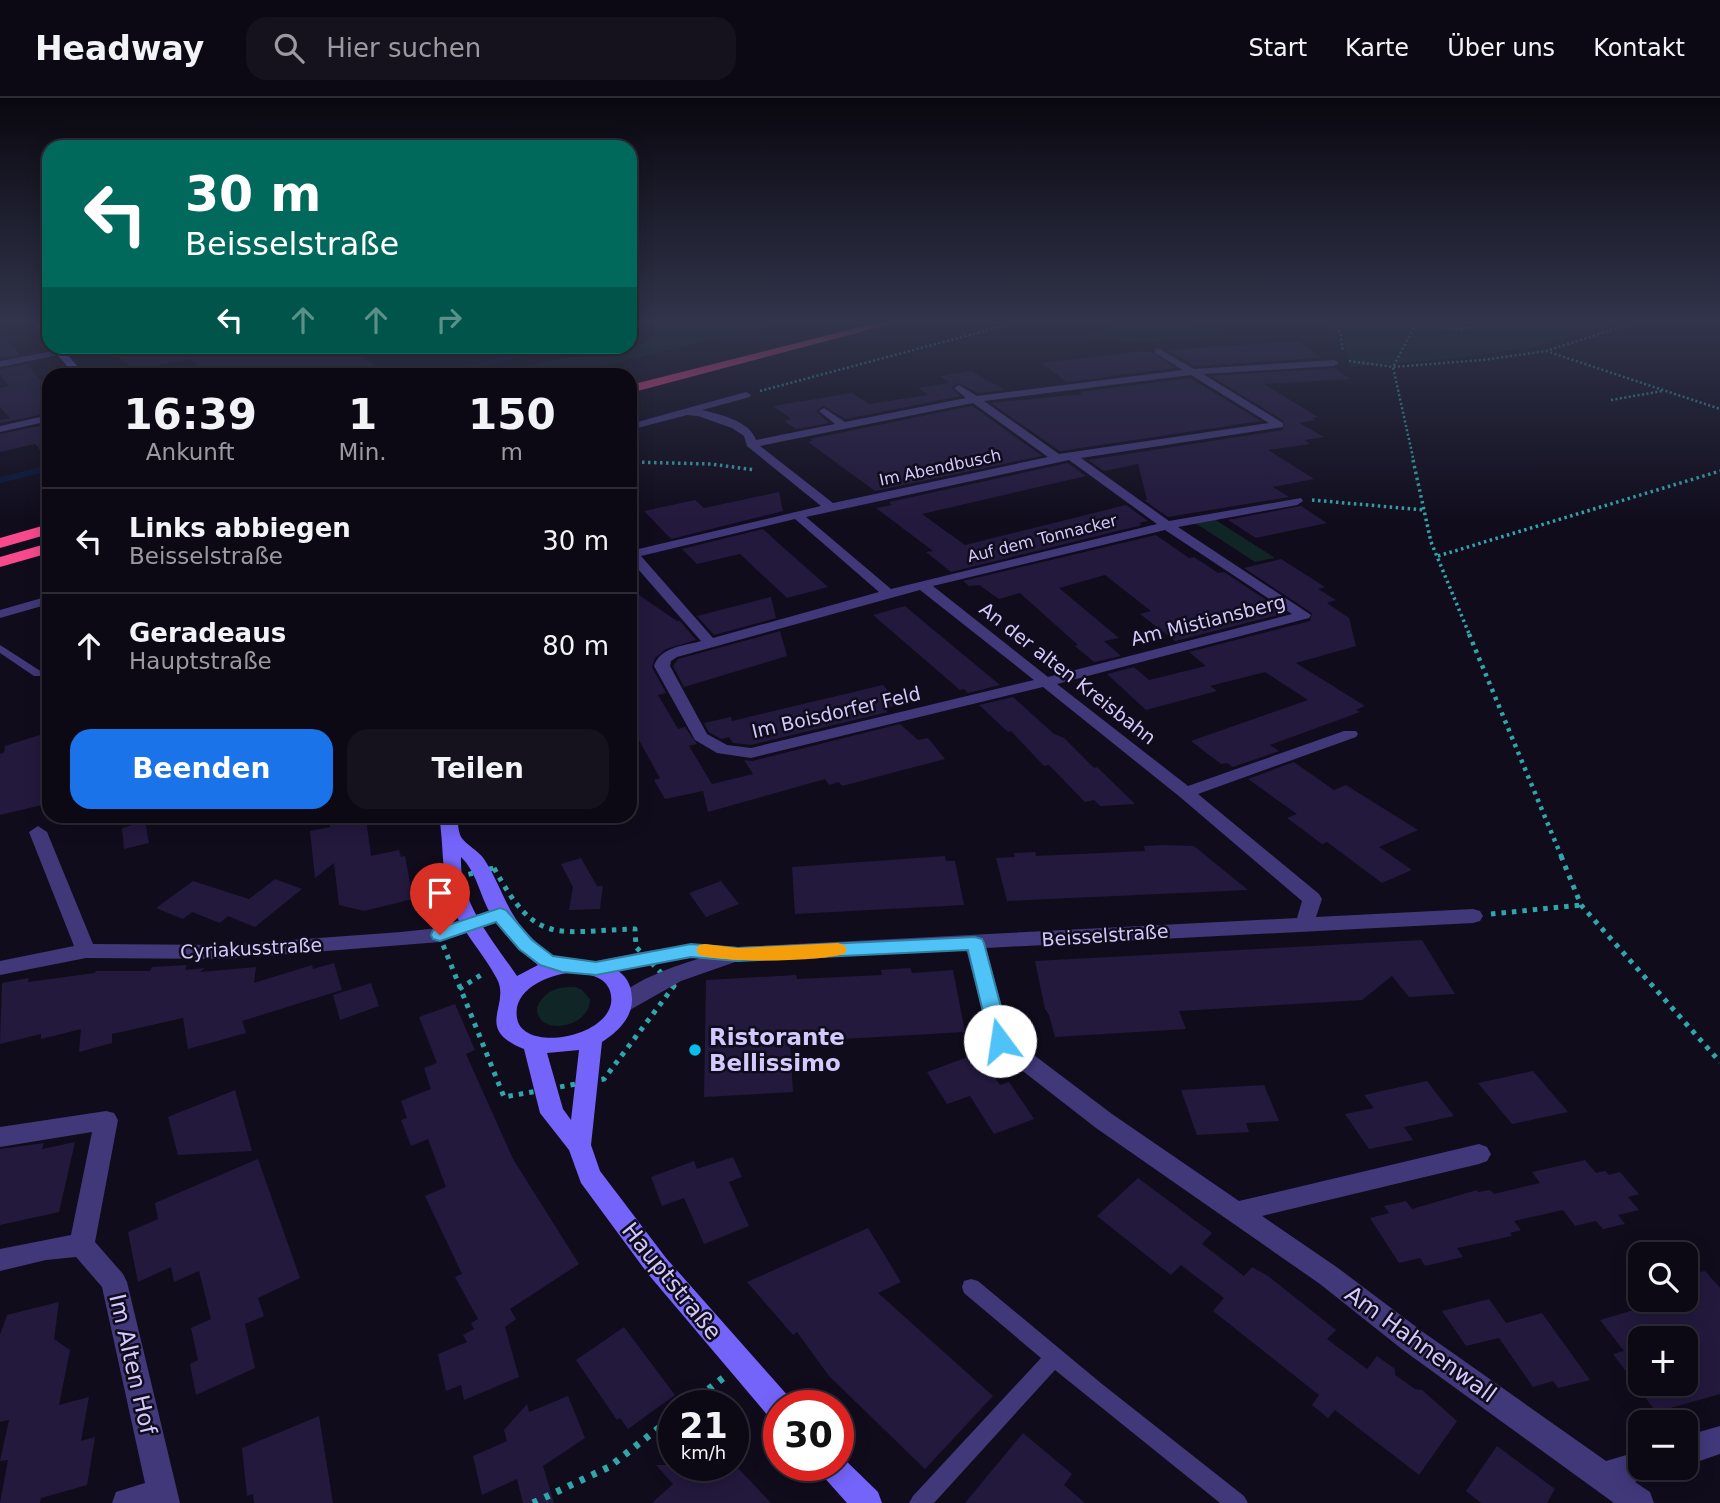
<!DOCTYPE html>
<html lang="de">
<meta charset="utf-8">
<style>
body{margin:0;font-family:"DejaVu Sans",sans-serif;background:#15121e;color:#f1f3f6;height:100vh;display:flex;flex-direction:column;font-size:26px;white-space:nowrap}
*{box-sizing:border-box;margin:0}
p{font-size:23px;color:#9a9aa0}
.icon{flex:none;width:38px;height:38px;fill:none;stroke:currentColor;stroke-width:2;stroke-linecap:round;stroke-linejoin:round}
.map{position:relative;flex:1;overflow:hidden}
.side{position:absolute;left:42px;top:270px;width:595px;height:455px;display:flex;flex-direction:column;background:#0c0915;border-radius:21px;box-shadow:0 4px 18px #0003,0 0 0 2px #2c2a34}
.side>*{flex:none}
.banner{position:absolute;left:42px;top:42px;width:595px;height:214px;border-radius:21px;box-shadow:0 4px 18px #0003,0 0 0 2px #2c2a34;background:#00695c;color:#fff;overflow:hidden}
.tools{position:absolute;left:1628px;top:1144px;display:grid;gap:14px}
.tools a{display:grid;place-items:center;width:70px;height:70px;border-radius:14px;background:#0c0915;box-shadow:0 4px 18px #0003,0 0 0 2px #2c2a34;font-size:35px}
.speed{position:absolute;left:658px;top:1292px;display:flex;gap:14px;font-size:35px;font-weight:700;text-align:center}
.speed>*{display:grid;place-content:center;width:91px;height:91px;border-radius:50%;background:#0c0915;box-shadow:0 4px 18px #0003,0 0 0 2px #2c2a34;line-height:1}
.speed small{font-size:18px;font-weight:400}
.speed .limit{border:10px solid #d22;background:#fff;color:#111}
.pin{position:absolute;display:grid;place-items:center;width:60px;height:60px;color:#fff;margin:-72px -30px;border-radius:50% 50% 50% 0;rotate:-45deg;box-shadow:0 0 7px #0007}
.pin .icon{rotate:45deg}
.me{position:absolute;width:77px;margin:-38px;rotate:346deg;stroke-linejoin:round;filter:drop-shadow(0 0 5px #0008)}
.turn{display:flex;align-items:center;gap:24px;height:147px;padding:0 28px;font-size:32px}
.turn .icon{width:91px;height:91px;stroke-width:2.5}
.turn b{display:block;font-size:49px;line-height:60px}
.lanes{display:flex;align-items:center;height:66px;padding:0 28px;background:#0003;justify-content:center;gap:35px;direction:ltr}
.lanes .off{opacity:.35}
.eta{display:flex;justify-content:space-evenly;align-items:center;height:119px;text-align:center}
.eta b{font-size:42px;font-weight:600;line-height:49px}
.button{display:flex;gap:14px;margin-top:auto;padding:14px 28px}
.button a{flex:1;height:80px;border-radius:21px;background:#1a73e8;color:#fff;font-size:28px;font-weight:600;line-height:80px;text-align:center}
.button a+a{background:#15121e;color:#f1f3f6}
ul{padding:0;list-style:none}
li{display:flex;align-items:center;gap:21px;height:105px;padding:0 28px;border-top:2px solid #2c2a34}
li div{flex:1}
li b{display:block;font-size:26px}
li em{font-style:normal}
header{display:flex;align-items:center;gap:42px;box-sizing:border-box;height:98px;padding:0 35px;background:#0c0915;border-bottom:2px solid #2c2a34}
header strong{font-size:33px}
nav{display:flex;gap:38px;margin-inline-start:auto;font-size:24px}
.search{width:490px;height:63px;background:#15121e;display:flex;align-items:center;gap:18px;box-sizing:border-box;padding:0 24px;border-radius:21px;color:#9a9aa0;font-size:26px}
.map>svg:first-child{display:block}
.green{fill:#0f2526}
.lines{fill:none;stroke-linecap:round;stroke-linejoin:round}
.stream-far1{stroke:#0a1637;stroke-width:4.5}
.stream{stroke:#0a1637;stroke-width:6}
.building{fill:#23193d;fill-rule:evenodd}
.path-far4{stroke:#31a6aa;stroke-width:2.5;stroke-dasharray:2 2.5;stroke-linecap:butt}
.path-far3{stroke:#31a6aa;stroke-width:3.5;stroke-dasharray:2.5 3.5;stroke-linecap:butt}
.path-far2{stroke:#31a6aa;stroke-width:4.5;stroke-dasharray:3.5 5;stroke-linecap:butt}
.path-far1{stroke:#31a6aa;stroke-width:5;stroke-dasharray:4.5 6;stroke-linecap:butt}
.path{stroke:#31a6aa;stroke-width:7;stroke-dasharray:5 8;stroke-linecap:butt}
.service{fill:#41387a;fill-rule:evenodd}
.minor{fill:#41387a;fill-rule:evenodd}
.secondary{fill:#7564fa;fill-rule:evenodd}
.motorway{fill:#f9498d;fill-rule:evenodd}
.route{fill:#4fc3f7;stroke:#337fa1;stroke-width:2}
.slow{fill:#f59e0b}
.poi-dot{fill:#08bfeb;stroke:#100c1c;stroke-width:2.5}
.labels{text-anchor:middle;stroke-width:5;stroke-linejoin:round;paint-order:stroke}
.far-street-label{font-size:16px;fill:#d4c9fd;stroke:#100c1c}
.street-label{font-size:19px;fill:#d4c9fd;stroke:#100c1c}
.near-poi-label{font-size:23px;font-weight:bold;fill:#d4c9fd;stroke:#100c1c;text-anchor:start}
.near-street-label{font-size:23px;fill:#d4c9fd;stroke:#100c1c}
</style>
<header>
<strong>Headway</strong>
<div class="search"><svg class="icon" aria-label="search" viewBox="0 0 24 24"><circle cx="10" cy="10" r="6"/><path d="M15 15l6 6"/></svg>Hier suchen</div>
<nav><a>Start</a><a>Karte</a><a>Über uns</a><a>Kontakt</a></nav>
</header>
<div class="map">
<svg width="1720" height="1405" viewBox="0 0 1720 1405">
<rect width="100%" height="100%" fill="#100c1c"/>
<path class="green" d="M666,226H779L568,276H495C518,271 541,264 565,260C593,256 638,259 656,232L651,229Z
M1122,226H1165L1219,231L1217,239L1145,244L1092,242L1088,237Z
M1333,226H1610L1536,249L1456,260L1351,269L1339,230Z
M1214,421L1275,460L1255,464L1195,425Z
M575,889L582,892L590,901C591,930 536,940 537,909C544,893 558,888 575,889Z"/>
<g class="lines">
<path class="stream-far1" d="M442,276L560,248"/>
<path class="stream" d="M0,382L49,370"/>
</g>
<path class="building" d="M0,232L20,257L0,260Z
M1299,243L1322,260L1195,268L1167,252Z
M107,248H313L314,258L351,251L375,267L330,276H208L190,261L144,270L141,267L131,270Z
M1143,253L1152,254L1175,270L1067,284L1041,265Z
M27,266L49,293V315L0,325V322L10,320L0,309V290L9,288L0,277V271Z
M1335,270L1350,281L1264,286L1318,319L1312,320L1316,322L1299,325L1324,339L1305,342L1310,346L1268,352L1314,381L1273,389L1289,399L1168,419L1144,402H1147L1138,366L1104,373L1088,362L1283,332L1284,323L1211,278Z
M971,273L1005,292L978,295L958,285L951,290L960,298L846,321L823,308L816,313L829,325L796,331L784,323L791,321L773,308L852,295L869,306L928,297L918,290L950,285L941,278Z
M1190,280L1261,323L1060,353L991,305L1083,296L1080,294Z
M972,308L1042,358L875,393L808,344L813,343L810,341Z
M49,326V362L35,346L0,354V336Z
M1068,365L1086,378L922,416L965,447L1126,407L1148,423L1139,425L1142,427L951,474L926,454L933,453L876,410L892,407L889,404Z
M779,394L783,413L671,441L644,413L695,402L704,410Z
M1301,408L1327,425L1256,440L1228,422Z
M763,431L785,451L828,489L787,500L740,456L697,466L682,451Z
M1156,437L1189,460L1194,459L1218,475L1224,474L1286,515L1175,543L1140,516L1151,513L1105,477L1059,490L1119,540L1104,543L1121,558L1094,564L1075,548L1078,547L1020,495L999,501L979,487L969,488L963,483Z
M1281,461L1325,489L1318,491L1336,502L1327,505L1349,520L1356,548L1296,565L1365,608L1356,612L1360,614L1270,647L1279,653L1233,669L1227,665L1221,666L1191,643L1308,602L1265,574L1210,588L1217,593L1146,612L1107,576L1134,569L1149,582L1206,568L1189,554L1310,523L1312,515L1244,470Z
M630,491L677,523H680L696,542L666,551L655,560L652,569L666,595L658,597L678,631L685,629L697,646L689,648L712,686L753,676L744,662L752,663L900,626L918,642L928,640L945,661L842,688L839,684L829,687L825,681L708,714L703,693L665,701L654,682L660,680L630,626Z
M771,499L776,520L714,537L697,518Z
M905,508L936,534L1000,587L968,595L964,591L960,592L873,517Z
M780,533L787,558L684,589L673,568L678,561Z
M883,587L899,606L884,611L888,614L751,647L733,645L729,639L721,641L709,634L704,625L731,619L732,623Z
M1013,599L1054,636L1064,640L1094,670L1097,669L1135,706L1100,708L1094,702L1085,704L1049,667L1044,668L1011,633L1008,634L979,607Z
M46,635V706L0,717V656L4,655L5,648Z
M1294,664L1334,692L1346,687L1418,732L1379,749L1412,772L1382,785L1327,744L1322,746L1287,720L1297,716L1248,681Z
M329,718H359V722L366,721L371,758L399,752L401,759L405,758L413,801L364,813L339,807L334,765L315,780L310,733L330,729Z
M145,723L149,745L124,751L122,730Z
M1164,747L1194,748L1248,792L1007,803L996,760L1015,759L1014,755L1035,754L1036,758L1145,753L1144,748Z
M945,758L946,763H955L964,807L795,816L792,769Z
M581,760L597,788H603L600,811L569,812L573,789L561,766Z
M275,781L302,791L255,829L228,818L220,825L192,814L183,821L156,810L193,783L249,801Z
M721,783L739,806L706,819L689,795Z
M1422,842L1455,896L1409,899L1392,878L1362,902L1179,913L1186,931L1055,939L1049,917L1045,911L1035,863Z
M334,865L342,892L242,923L246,935L188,951L183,920L112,936V945L79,954L81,931L41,941V936L0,946L2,885L29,880L28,884L95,875L96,873H150L152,869L187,867L185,872L205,870L200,874L256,869L254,885L312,867L313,871Z
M910,870L912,875L953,872L965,934L790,944L793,994L704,999L706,882L796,877L797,881L882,877L881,872Z
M371,885L379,908L340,922L333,897Z
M455,906L475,952L466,956L513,1061L579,1166L510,1211L516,1221L505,1229L519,1279L464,1302L461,1287L446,1293L438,1256L467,1244L463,1237L474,1231L471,1225L478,1221L455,1179L462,1176L425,1098L446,1089L428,1041L411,1048L401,1022L407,1020L401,1003L431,991L424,970L437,965L419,919Z
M979,955L1000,987L1009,984L1034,1021L994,1036L970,998L947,1006L927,974Z
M1533,973L1568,1014L1512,1026L1478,985Z
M1427,983L1454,1018L1404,1029L1413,1042L1369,1051L1345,1016L1374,1010L1364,997Z
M1264,987L1279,1023L1246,1025L1249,1034L1197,1037L1181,992Z
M235,992L252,1053L178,1057L168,1019Z
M75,1044L59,1114L0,1127V1051L44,1045L42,1051Z
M733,1059L742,1079L729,1084L749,1128L704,1146L684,1100L662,1108L651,1079L694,1063L697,1071Z
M258,1061L300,1180L258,1200L264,1218L245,1226L255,1270L196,1297L190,1266L198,1262L191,1230L211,1221L199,1173L174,1184L171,1169L138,1184L128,1134L158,1121L155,1105Z
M1585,1062L1596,1075L1605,1073L1609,1077L1620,1074L1639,1096L1628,1099L1639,1112L1618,1117L1625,1126L1603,1131L1596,1123L1575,1128L1563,1112L1514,1123L1521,1132L1510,1135L1512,1138L1457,1150L1463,1159L1425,1168L1420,1160L1399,1165L1370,1120L1389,1115L1384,1108L1406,1103L1412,1111L1477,1092L1478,1094L1490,1092L1494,1096L1540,1085L1532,1074Z
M1138,1080L1212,1135L1202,1146L1244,1178L1252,1169L1268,1178L1336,1232L1327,1241L1367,1271L1377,1258L1395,1271V1277L1415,1291L1422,1292L1457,1323L1419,1377L1335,1312L1328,1320L1312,1307L1319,1297L1213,1213L1224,1200L1181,1167L1171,1177L1097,1118Z
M868,1130L901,1184L878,1195L993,1298L925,1371L829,1278L797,1234L793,1237L747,1184Z
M1705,1173L1720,1190V1296L1656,1314L1613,1256L1624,1253L1600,1222L1644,1209L1639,1202H1685V1178ZM1685,1236V1286H1640V1241H1666Z
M1489,1201L1506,1225L1542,1215L1590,1282L1558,1290L1553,1283L1533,1289L1499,1240L1466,1248L1442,1213Z
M59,1204L54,1241L70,1252L59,1307L89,1299L81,1343L95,1339L87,1387L41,1400L40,1405H0L8,1362L0,1363L9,1322L0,1324V1237L7,1217Z
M624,1229L675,1297L628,1331L620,1320L617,1322L576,1262Z
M568,1298L585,1340L543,1368L554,1405H523L517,1381L482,1397L473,1358L507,1343L504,1332L527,1306L529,1314Z
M319,1318L333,1405H254L253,1396L247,1398L242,1350Z
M1023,1335L1072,1376L1064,1387L1085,1405H965Z
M1497,1348L1555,1391L1547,1405H1481L1466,1393Z
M656,1367H735L771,1405H652L673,1386Z"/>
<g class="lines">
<path class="path-far4" d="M1332,226L1340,234L1343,253
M1406,226L1457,231L1500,226
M1546,253L1720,311
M1349,263L1393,269L1483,262L1546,253L1630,226
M93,273H119
M760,293L1011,226
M1611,302L1662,293
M1414,364L1393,269L1415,227"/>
<path class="path-far3" d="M1413,362L1431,444L1470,538
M630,364L711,366L755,372
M1312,402L1424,412
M1438,458L1720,373"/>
<path class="path-far2" d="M1469,536L1562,760"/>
<path class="path-far1" d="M1561,758L1581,807L1720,964
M494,770C537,849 555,833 635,831L636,849L674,888L604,981L504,999L433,822L443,809L438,784Z
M1491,816L1581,807
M459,891L481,877"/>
<path class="path" d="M688,1307L723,1280
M533,1405L609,1369L674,1318"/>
<path class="service" d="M0,547L42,574L43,576L42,578H34L0,555Z
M971,1181L978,1183L1102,1286L1244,1398L1248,1405H1220L1055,1272L934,1405H909L913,1398L1041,1260L964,1195L962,1189L964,1183Z"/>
<path class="minor" d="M80,248H102L0,269V263Z
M1158,250L1194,271L1334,262L1339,265L1334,268L1203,276L1283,325V329L1081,360L1169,423L1301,400L1303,403L1297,407L1178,429L1311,517L1309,520L1057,586L1188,688L1344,633H1356L1358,636L1356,639L1198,696L1319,796L1322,801L1316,819L1473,811L1480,813L1483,818L1480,823L1473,825L986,850L1010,939L1112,1016L1239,1103L1479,1046L1487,1049L1491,1056L1487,1063L1479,1066L1262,1118L1338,1170L1423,1234L1606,1363L1640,1353V1370H1654L1650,1378L1635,1384L1650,1394L1654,1405H1614L1403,1252L1320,1186L1096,1030L992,949L966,851L738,863L681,883L621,917L613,914L610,909C624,884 678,867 704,859L677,861L596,877L589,875L586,870L589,865L596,863C647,853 686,843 738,849L1297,820L1302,803L1180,699L1043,589L751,660L717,655L695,642L654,568C660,549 684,548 701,543L630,462V453L821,408L747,348L744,338L732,330L698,318L687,317L630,332V326L746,294L751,297L750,299L702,312C719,316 750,323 756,342L835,326L819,313L824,310L845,324L966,300L954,290L959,287L977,298L1183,272L1155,255V251ZM1191,277L1269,325L1059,356L984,303ZM973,305L1048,359L833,405L760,348ZM1069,362L1157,426L891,491L806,419ZM795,421L879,494L713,540L641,458ZM1165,432L1292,516L1048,579L933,488ZM920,492L1034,582L751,650L727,647L707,636L670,568L671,563L677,559Z
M49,317V323L0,334V328Z
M49,498V506L0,520V512Z
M38,728L47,734L93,846L225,847L401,834L438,830L500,809L507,811L510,816L507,821L440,844L225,861L86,860L0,877V863L74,848L29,734Z
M106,1013L114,1015L118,1022L95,1144L123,1176L127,1184L180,1405H112L116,1394L145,1385L102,1189L76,1159L46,1162L0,1173V1151L71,1137L92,1034L0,1049V1029Z
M1720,1328V1356L1685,1368V1338Z"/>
<path class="secondary" d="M35,226H44L49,234V244Z
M50,248H60L84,276H74Z
M439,718H457C458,724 458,733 461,739C466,747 478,752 484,761C503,790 507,819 535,843C542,850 552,859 562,861C588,864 633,862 632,902C632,921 616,935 602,944L591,1047L600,1073L666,1160L789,1299L792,1307H779V1323L769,1319L648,1176L581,1085L569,1052L540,1015L524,951C473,931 511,908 497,881C483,854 460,832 450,803C441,774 444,747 439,718ZM461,759C477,774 480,799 492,818C504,838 521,853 538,867L517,878C493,842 459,805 461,759ZM574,874C588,876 605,878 610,893C624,937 523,958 517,920C512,890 551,876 574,874ZM579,952L571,1022L563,1011L547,955Z
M838,1355L878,1394L882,1405H847L822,1377L817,1367H838Z"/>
<path class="motorway" d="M872,226H891L630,295V287Z
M49,426V436L0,450V440Z
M49,445V455L0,469V459Z"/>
</g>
<linearGradient id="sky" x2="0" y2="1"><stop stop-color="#09070f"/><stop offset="0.53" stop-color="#31344b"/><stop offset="1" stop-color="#31344b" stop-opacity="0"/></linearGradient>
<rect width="1720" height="423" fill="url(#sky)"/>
<path class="route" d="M500,810L506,812L532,842L553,858L596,864L691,846L738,850L975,839L982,841L984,845L1010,943L1007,948L1000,950L993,948L990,943L968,852L738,863L691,859L596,877L562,874L540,867L519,851L496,824L440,843L433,841L431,837L433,832Z"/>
<path class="slow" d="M838,845L844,847L847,852L844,856C815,864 728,865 699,857L696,852L699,847L705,846L738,850Z"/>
<circle class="poi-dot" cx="695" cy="952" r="7"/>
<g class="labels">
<g class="far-street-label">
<text transform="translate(940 369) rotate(-12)" y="6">Im Abendbusch</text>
<text transform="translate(1042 440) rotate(-14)" y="6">Auf dem Tonnacker</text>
</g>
<g class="street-label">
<text transform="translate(1208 522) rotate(-14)" y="7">Am Mistiansberg</text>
<text transform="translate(1068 575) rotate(38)" y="7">An der alten Kreisbahn</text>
<text transform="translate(836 614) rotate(-13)" y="7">Im Boisdorfer Feld</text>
<text transform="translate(1105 837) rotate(-4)" y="7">Beisselstraße</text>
<text transform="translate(251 850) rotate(-3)" y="7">Cyriakusstraße</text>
</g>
<g class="near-poi-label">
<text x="709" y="947">Ristorante<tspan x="709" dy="26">Bellissimo</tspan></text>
</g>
<g class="near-street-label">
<text transform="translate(672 1183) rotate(51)" y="8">Hauptstraße</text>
<text transform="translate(1421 1246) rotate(36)" y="8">Am Hahnenwall</text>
<text transform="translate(133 1266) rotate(77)" y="8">Im Alten Hof</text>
</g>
</g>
</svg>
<div class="tools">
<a><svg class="icon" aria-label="search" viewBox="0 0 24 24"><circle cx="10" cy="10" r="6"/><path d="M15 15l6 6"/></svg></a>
<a>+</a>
<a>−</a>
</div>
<div class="speed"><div>21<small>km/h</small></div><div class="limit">30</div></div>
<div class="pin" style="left:440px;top:837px;background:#d93025"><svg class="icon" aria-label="arrive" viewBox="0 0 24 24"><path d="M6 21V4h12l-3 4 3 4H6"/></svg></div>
<svg class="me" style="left:1000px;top:943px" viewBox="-20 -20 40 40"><circle r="19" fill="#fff"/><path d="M0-13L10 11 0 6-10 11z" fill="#4fc3f7"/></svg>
<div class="banner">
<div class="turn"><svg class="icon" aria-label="left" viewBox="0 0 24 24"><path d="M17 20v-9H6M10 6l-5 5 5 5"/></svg><div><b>30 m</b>Beisselstraße</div></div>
<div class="lanes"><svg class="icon" aria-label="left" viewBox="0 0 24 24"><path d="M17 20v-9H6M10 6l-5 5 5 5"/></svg><svg class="icon off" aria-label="ahead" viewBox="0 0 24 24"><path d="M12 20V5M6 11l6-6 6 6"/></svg><svg class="icon off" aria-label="ahead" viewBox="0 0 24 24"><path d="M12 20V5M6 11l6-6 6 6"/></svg><svg class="icon off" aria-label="right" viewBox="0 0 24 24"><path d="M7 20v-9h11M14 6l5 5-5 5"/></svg></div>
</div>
<section class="side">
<div class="eta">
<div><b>16:39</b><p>Ankunft</p></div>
<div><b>1</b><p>Min.</p></div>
<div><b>150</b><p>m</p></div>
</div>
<ul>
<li><svg class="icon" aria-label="left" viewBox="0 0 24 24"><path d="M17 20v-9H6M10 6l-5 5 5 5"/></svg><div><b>Links abbiegen</b><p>Beisselstraße</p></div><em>30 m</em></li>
<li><svg class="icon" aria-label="ahead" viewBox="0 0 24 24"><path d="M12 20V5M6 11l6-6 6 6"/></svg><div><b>Geradeaus</b><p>Hauptstraße</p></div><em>80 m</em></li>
</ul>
<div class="button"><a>Beenden</a><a>Teilen</a></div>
</section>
</div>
